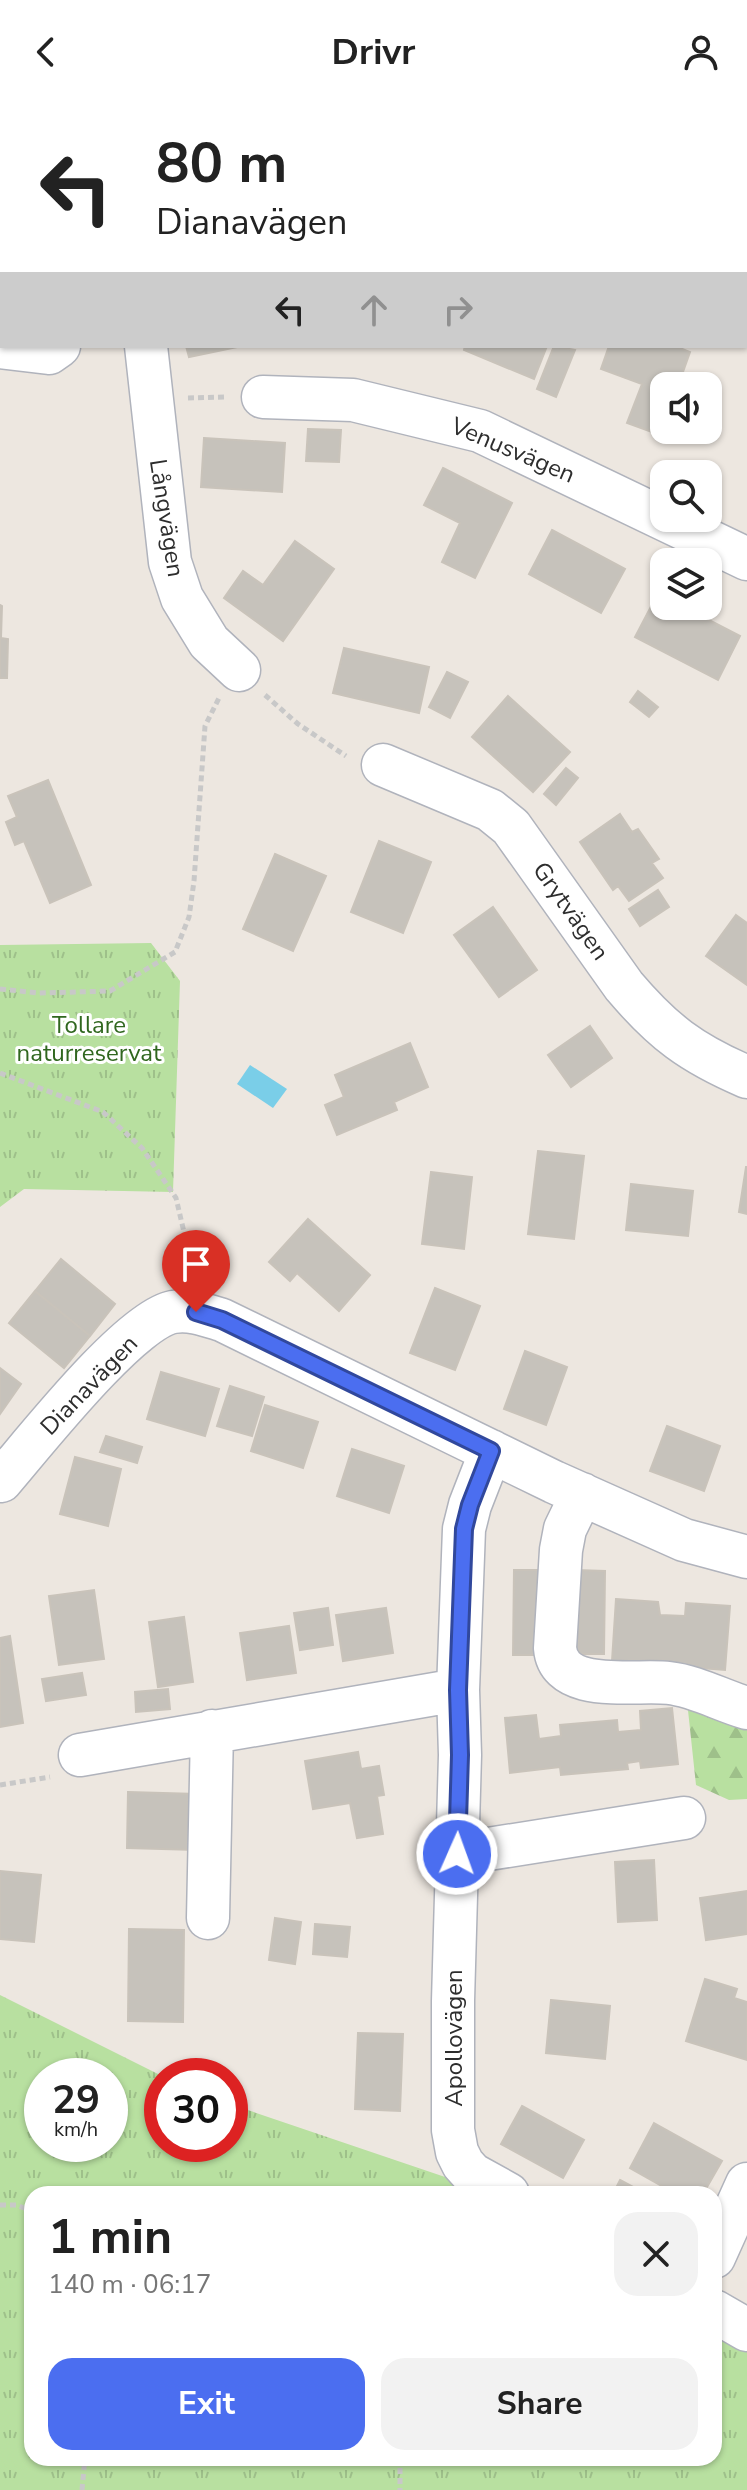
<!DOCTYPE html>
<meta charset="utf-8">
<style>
body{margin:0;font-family:"Nunito Sans",sans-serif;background:#f2f2f2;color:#222;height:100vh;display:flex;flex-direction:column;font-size:30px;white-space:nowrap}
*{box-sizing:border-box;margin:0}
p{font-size:26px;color:#767676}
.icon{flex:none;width:44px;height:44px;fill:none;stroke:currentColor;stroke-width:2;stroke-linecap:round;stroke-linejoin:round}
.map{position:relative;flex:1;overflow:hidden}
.panel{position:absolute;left:24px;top:2082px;width:698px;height:280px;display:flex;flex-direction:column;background:#fff;border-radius:24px;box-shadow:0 2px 6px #0004}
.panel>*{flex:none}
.guide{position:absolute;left:0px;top:0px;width:748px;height:244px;box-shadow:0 2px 6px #0004;background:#fff;color:#222;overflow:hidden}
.controls{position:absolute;left:650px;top:268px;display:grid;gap:16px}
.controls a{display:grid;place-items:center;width:72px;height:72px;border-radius:16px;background:#fff;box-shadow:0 2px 6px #0004;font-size:40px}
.speed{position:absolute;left:24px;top:1954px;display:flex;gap:16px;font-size:40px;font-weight:700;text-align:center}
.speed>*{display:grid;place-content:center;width:104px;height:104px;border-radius:50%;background:#fff;box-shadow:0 2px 6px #0004;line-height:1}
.speed small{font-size:20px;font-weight:400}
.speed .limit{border:12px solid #d22;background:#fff;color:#111}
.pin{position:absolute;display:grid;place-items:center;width:68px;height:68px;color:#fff;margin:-82px -34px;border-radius:50% 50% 50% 0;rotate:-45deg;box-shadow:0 0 8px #0007}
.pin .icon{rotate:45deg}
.me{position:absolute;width:88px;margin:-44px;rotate:2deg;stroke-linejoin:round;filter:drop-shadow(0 0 6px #0008)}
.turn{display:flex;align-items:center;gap:28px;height:168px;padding:0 24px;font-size:36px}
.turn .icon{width:104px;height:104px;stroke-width:2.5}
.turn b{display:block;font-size:56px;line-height:68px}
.lanes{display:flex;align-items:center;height:76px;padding:0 24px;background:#0003;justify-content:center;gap:40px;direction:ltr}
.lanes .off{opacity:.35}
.round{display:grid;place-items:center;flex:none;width:84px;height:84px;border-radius:24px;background:#f2f2f2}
.head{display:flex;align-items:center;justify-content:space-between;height:136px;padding:0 24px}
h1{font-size:48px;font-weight:700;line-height:60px}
.cta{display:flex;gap:16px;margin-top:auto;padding:16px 24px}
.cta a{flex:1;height:92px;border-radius:24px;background:#4b6ef0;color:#fff;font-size:32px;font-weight:700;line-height:92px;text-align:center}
.cta a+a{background:#f2f2f2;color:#222}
header{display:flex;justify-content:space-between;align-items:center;height:104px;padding:0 24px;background:#fff;font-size:36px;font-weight:700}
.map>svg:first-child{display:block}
.forest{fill:url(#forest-firs)}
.park{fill:url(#park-tufts);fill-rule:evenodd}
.water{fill:#7acee8}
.building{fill:#c6c2bb;stroke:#c9c3ba;stroke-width:2}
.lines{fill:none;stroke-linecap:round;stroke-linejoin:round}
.minor-casing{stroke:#b0b3bc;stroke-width:45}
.path{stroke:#c8c8c8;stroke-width:5;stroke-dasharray:6 4;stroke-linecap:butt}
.minor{stroke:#fff;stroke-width:42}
.route-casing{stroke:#31489c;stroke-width:20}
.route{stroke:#4b6ef0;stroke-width:14}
.labels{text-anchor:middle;stroke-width:6;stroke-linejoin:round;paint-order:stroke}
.street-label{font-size:24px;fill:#2d2d2d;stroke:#fff}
.park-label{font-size:24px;fill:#30671f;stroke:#fff}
</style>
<header><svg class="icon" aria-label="back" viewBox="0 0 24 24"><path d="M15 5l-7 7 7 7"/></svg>Drivr<svg class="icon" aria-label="person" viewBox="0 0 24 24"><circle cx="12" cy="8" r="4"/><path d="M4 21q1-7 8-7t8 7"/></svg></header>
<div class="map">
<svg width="747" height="2386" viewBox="0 0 747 2386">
<defs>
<pattern id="forest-firs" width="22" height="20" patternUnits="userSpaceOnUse" patternTransform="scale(2)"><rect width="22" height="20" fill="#b8e0a0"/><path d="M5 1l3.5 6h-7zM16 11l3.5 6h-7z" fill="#9ec08a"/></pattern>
<pattern id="park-tufts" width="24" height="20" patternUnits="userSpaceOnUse" patternTransform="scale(2)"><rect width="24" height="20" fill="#b8e0a0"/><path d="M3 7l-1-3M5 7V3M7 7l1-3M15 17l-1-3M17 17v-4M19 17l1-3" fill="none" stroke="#9ec08a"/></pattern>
</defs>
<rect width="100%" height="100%" fill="#ede7e0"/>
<path class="forest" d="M0,0H161L2,2L0,76Z
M687,1597L747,1616V1695L729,1696L696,1681Z"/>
<path class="park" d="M151,839L180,877L173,1088L24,1085L0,1103V841Z
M0,1891L162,1972V2040H230V2000L448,2074L475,2090H32V2354H714V2225L747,2247V2386H0ZM42,1972H110V2040H42Z"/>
<path class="water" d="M250,961L287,985L273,1004L237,980Z"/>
<path class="building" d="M240,0H294L240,2Z
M186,242H242L189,253Z
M465,242H547L534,275L464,246Z
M554,242L575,246L556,293L537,285Z
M609,242H675L690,248L678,282H664V320L660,331L627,319L642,280L601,265Z
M308,325L341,326L339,358L306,357Z
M204,334L285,339L282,388L201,383Z
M443,364L512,399L475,474L442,458L460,419L424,401Z
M552,426L625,465L601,509L529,470Z
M295,437L334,465L283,537L224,494L243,467L263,481Z
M658,489L664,492V502H682L740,532L718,576L635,533Z
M0,501L2,502L1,534L8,535L7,574H0Z
M344,544L429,563L419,609L333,589Z
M447,568L468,578L450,614L429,603Z
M638,587L658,603L649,613L630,598Z
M508,592L570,648L533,688L472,633Z
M566,664L578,674L556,701L544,690Z
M48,676L91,781L50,799L24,737L15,741L6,718L17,713L8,692Z
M620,710L632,728L638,725L659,755L652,759L663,774L629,797L618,782L613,786L580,738Z
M379,737L431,758L403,829L351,808Z
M275,750L326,772L293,847L243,825Z
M658,786L669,803L640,822L629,805Z
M493,803L537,866L499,893L454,831Z
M736,811L747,819V881L706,852Z
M590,922L612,954L571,983L548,951Z
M410,939L428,983L394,998L397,1006L337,1031L325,1001L344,993L335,971Z
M538,1047L584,1052L574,1135L528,1130Z
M746,1063H747V1110L739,1108Z
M431,1068L472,1073L464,1145L422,1140Z
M631,1080L693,1087L688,1132L626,1126Z
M308,1115L370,1171L339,1207L297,1169L290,1177L269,1158Z
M61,1155L115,1200L90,1232L35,1187Z
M435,1184L480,1202L455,1266L410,1249Z
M35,1187L90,1232L64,1264L9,1219Z
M525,1247L567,1263L546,1321L504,1305Z
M0,1264L21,1280L0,1310Z
M161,1268L219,1285L205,1332L147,1315Z
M230,1282L264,1293L252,1332L217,1322Z
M265,1301L318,1318L303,1364L251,1347Z
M667,1322L720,1342L704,1387L650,1367Z
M106,1332L142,1343L137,1359L100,1348Z
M352,1345L404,1362L389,1409L337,1392Z
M75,1353L121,1365L108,1422L60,1410Z
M514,1466H542V1551H513Z
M576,1466L605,1467L604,1550H575Z
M94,1486L104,1555L59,1561L49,1492Z
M616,1495L658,1498L660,1511L685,1512L686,1499L730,1502L725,1566L612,1557Z
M328,1504L333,1541L300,1546L294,1509Z
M386,1504L393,1549L343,1557L336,1511Z
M184,1513L193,1578L158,1583L149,1518Z
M289,1522L296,1569L247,1576L240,1529Z
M10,1532L23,1619L0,1623V1534Z
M82,1569L86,1591L46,1597L42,1575Z
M168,1585L170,1605L136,1608L135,1588Z
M672,1604L678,1660L641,1664L640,1657L627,1659L628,1665L561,1671L560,1663L510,1669L505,1614L536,1611L539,1635L561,1632L560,1621L617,1616L618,1628L641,1626L640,1607Z
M358,1648L361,1665L379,1662L384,1691L377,1692L383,1730L357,1734L350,1699L313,1705L305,1657Z
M128,1688L197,1690L196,1746L127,1744Z
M654,1756L657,1816L618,1818L615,1758Z
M0,1767L41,1771L34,1838L0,1835Z
M747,1787V1830L706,1836L700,1794Z
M275,1814L301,1818L295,1860L269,1856Z
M315,1820L350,1823L347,1853L313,1850Z
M129,1825L184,1826L183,1918L128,1917Z
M705,1875L737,1885L734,1894L747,1898V1956L686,1937Z
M551,1896L610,1902L605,1955L546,1949Z
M358,1929L403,1930L400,2007L355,2005Z
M522,2002L584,2036L563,2074L501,2040Z
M654,2019L722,2057L703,2090H676L630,2064Z
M620,2076L646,2090H613Z"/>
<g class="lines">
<g class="minor-casing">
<path id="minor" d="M192,2V0
M146,242L170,458L182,494L209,538L239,566
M0,243L49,249L59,242
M263,293L353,296L480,327L747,455
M383,661L490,706L511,723L624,882C663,928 691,949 747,973
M491,1347L470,1401L464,1425L458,1586L460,1651L453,1897V2026L457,2048L463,2060L472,2070L508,2090
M1,1377C33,1340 130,1216 173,1208C190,1205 206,1211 222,1216L554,1378L684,1436L747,1453
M582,1390L565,1425L561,1446L555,1544C559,1591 636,1575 669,1579C696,1582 722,1597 747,1604
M80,1651L458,1586
M457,1750L684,1714
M208,1814L212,1627
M714,2153L747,2080
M714,2207L747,2226"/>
</g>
<path class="path" d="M188,294L226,293
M265,591L298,620L346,652
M0,885L39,889L110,887L175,848L189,813L194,777L205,622L219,594
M0,969L103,1008L142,1044L176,1094L194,1171
M0,1681L50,1673
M0,2101H16L32,2107
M400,2354V2386
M82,2386L85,2354"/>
<use href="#minor" class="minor"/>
</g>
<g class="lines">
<g class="route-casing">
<path id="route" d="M196,1208L222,1216L491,1347L470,1401L464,1425L458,1586L460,1651L457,1750"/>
</g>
<use href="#route" class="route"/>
</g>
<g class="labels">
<g class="street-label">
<text transform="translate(513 346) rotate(23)" y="8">Venusvägen</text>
<text transform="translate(167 414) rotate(81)" y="8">Långvägen</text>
<text transform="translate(571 807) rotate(55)" y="8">Grytvägen</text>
<text transform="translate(89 1281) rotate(-46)" y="8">Dianavägen</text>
<text transform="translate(454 1934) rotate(-90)" y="8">Apollovägen</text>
</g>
<g class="park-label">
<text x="89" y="929">Tollare<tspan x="89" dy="28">naturreservat</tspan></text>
</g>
</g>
</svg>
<div class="controls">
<a><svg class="icon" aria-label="sound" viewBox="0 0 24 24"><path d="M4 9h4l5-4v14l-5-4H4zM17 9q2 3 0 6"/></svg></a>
<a><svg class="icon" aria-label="search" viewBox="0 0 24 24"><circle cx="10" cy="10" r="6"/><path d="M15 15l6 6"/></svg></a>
<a><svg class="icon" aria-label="layers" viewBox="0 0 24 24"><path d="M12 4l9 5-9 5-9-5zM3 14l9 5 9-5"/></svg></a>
</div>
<div class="speed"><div>29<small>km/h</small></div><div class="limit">30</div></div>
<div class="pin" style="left:196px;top:1208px;background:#d93025"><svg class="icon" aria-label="arrive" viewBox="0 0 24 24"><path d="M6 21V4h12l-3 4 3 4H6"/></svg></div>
<svg class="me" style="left:457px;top:1750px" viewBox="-20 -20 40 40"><circle r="17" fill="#4b6ef0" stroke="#fff" stroke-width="3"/><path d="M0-11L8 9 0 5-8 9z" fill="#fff"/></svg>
<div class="guide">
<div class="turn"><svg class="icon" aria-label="left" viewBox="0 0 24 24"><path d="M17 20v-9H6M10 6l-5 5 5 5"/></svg><div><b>80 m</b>Dianavägen</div></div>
<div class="lanes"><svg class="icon" aria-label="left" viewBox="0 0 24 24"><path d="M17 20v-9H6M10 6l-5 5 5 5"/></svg><svg class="icon off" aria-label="ahead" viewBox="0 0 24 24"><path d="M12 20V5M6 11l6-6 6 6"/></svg><svg class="icon off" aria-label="right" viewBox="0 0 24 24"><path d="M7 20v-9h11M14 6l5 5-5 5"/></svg></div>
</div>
<section class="panel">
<div class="head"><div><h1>1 min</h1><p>140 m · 06:17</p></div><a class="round"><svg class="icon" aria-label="close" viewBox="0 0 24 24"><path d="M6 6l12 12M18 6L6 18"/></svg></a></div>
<div class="cta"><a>Exit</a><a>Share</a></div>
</section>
</div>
